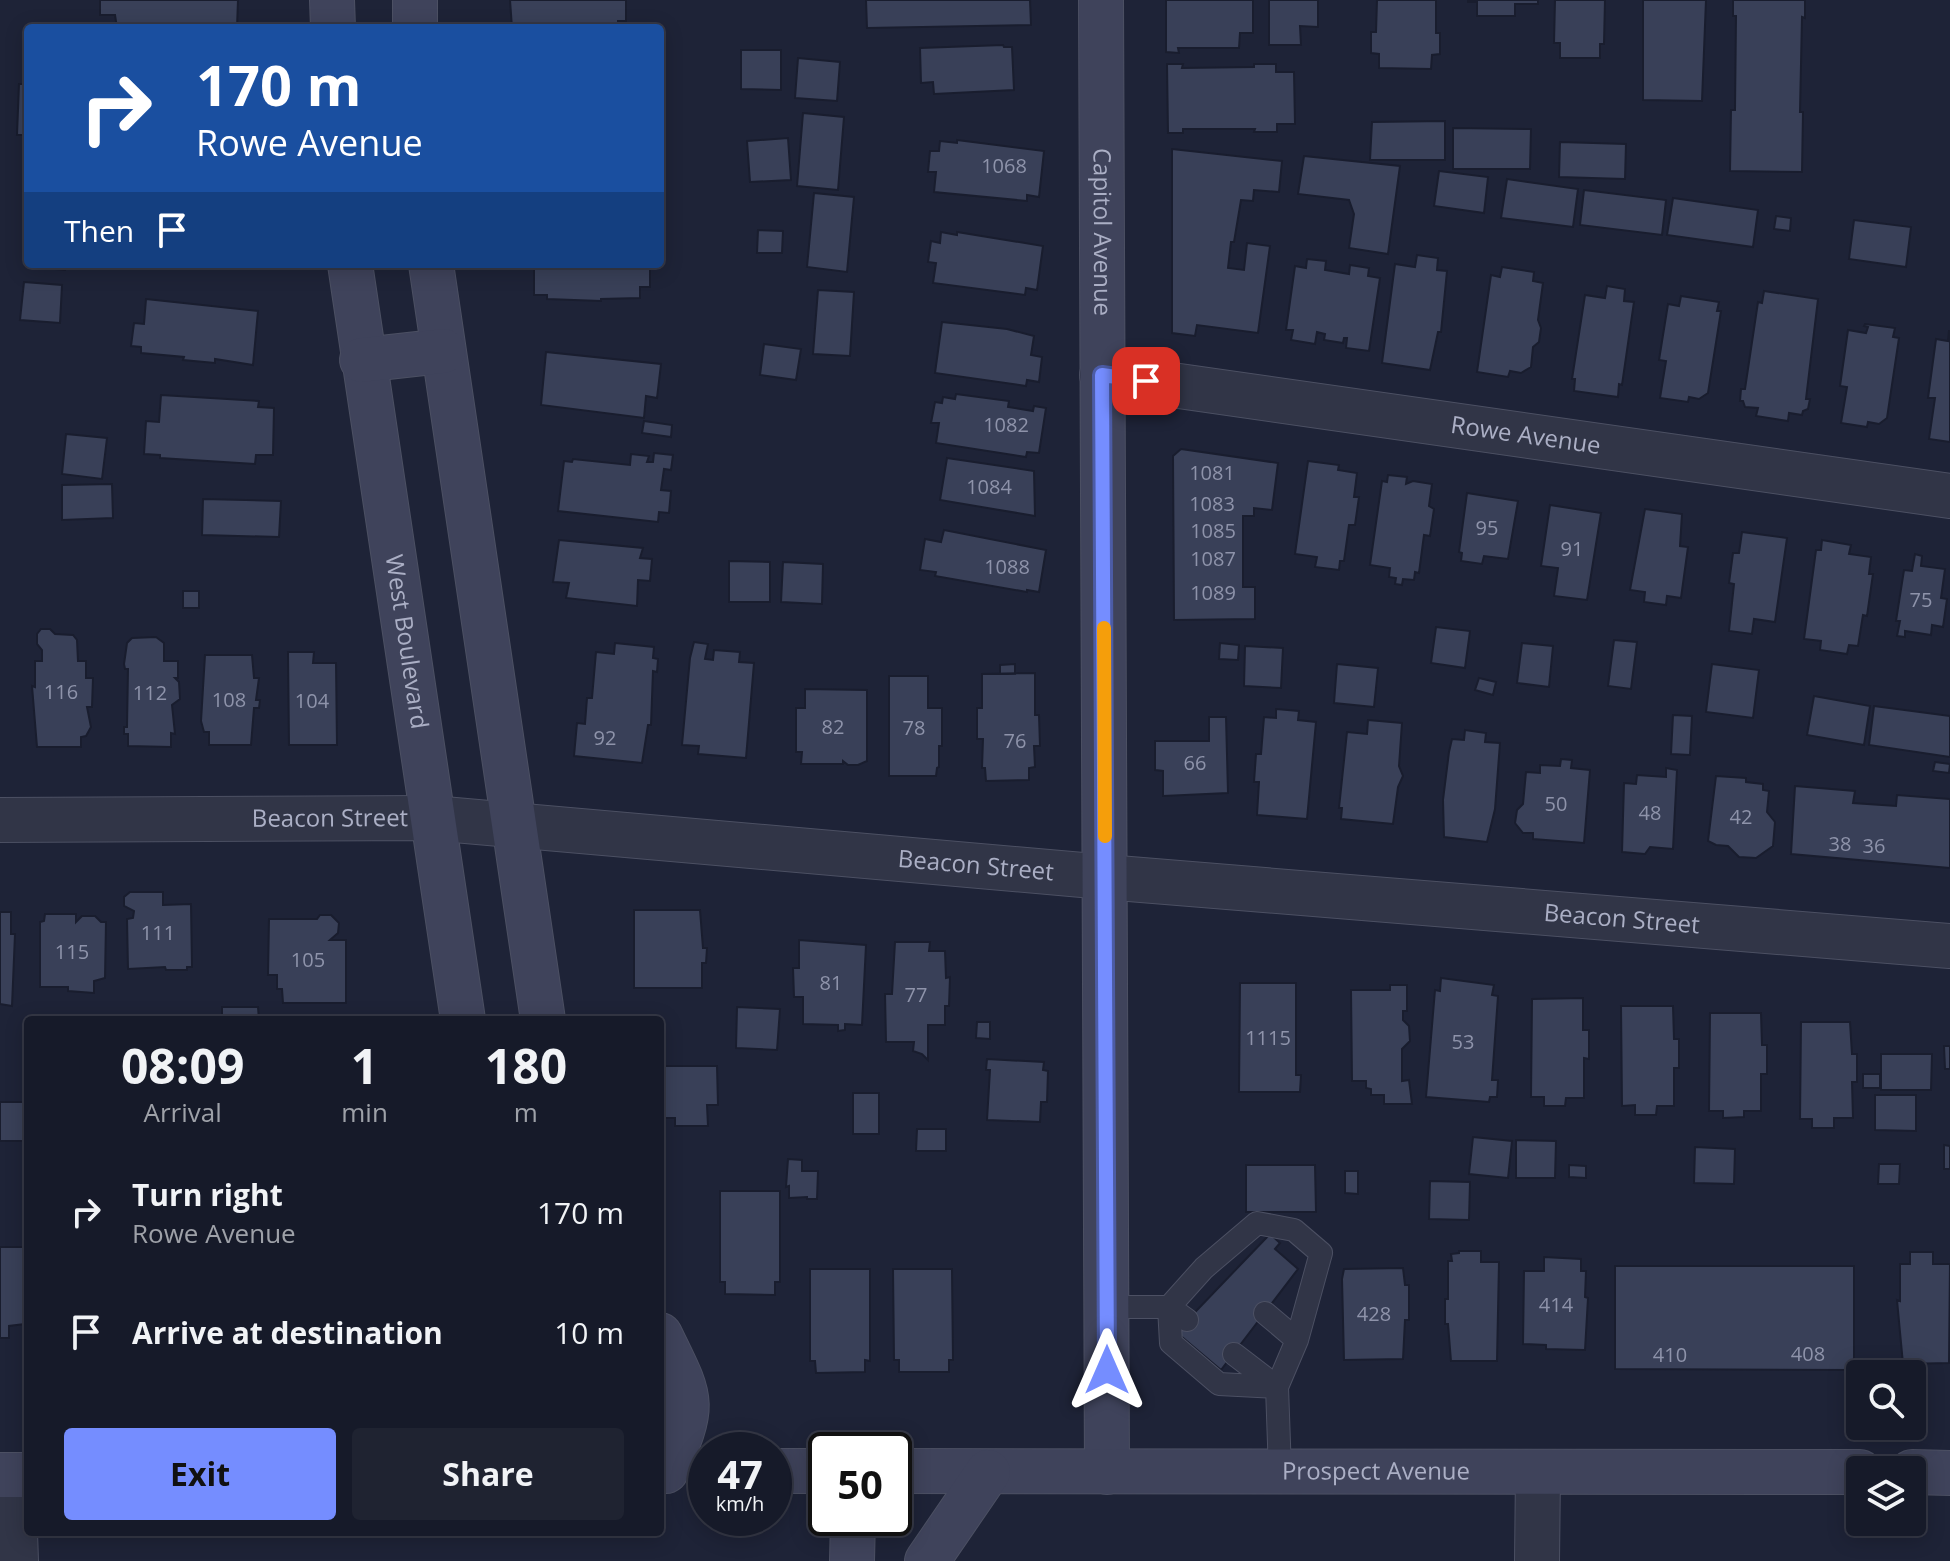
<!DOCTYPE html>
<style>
body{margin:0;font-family:"Open Sans",sans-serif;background:#1f2331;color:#f1f3f6;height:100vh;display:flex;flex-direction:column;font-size:30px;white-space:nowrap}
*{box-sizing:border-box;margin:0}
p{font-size:26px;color:#9ea1a8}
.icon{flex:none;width:44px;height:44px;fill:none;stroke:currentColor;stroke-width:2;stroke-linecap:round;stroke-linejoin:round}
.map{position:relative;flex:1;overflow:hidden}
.sheet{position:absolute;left:24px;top:1016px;width:640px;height:520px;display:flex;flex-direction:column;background:#161a29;border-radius:8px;box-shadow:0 4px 20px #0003,0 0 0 2px #353846}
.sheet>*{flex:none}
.top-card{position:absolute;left:24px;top:24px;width:640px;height:244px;border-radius:8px;box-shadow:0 4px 20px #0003,0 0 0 2px #353846;background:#1a4fa0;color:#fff;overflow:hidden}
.buttons{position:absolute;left:1846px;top:1360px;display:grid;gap:16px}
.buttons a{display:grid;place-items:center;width:80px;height:80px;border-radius:8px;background:#161a29;box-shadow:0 4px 20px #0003,0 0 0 2px #353846;font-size:40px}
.speed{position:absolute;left:688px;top:1432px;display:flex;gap:16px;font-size:40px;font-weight:700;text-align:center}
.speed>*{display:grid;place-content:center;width:104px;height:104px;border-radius:50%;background:#161a29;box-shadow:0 4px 20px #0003,0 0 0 2px #353846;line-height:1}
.speed small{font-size:20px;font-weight:400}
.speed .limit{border:4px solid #111;border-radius:12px;background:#fff;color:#111}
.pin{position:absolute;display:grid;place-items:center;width:68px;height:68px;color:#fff;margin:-34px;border-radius:16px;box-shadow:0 4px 12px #0006}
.me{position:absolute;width:88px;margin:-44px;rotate:0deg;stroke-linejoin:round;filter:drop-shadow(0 0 6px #0008)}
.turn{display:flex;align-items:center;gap:28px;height:168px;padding:0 40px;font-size:36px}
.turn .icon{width:104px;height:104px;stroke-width:2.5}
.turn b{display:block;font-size:56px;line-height:68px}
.then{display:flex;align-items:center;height:76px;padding:0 40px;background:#0003;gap:16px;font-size:30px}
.eta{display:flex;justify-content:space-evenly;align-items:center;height:136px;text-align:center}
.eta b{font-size:48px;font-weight:700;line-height:56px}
.button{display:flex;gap:16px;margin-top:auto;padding:16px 40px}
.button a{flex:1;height:92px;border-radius:8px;background:#758dff;color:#111;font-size:32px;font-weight:700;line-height:92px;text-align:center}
.button a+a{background:#1f2331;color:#f1f3f6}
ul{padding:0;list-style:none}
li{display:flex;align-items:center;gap:24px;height:120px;padding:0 40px}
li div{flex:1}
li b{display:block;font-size:30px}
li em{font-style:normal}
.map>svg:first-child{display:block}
.building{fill:#394058;stroke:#191d2e;stroke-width:2}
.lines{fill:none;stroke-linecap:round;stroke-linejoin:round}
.service-casing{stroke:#4c5063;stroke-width:24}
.minor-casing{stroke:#4c5063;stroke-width:46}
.secondary-casing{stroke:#4c5063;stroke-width:46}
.service{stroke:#313547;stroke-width:22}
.minor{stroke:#313547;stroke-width:44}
.secondary{stroke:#3f435b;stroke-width:44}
.route-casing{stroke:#4c5ca6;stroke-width:20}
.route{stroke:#758dff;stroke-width:14}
.slow{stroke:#f59e0b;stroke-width:14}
.labels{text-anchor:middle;stroke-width:7;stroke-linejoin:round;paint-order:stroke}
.number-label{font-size:20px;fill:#8e93aa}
.street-label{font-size:24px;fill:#abafc5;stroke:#171b2b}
</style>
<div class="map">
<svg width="1950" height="1561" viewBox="0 0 1950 1561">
<rect width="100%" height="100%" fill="#1e2337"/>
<path class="building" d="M100,0H238L237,28H117L115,15H100Z
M510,0H626V21H618V28H512Z
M866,0H1030L1031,25L867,28Z
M1166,0H1253V33H1240L1239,48H1178L1179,53L1166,52Z
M1269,0H1318V27L1300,26L1301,45H1269Z
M1377,0H1436V33H1440V54L1432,55L1431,69L1379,68V54L1371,53V32H1376Z
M1468,0H1538V4H1515V16H1477V2H1468Z
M1555,0H1605L1604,44H1600V58H1560V43H1554Z
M1643,0H1706L1702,101L1643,100Z
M1733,0H1805V18L1802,17L1800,112H1803L1802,172L1730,171L1731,110H1735L1736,16H1733Z
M25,28H40H28V70H24Z
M1003,45L1004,47H1012L1014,90L934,94L933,82L921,83L920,48Z
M741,50H781V90L741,89Z
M798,58L840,62L837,101L795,98Z
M1167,64H1183L1182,68L1254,67V64H1276V72H1294L1295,124H1277V132H1254L1255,129H1183V133H1168Z
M19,84H28V135H17Z
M803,113L844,117L838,190L797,186Z
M1445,121V160H1370L1372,122Z
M1453,128L1531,129L1530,169H1453Z
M788,138L791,180L750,182L747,141Z
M957,140L1044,151L1039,197L1027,195V201L934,192L936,172H928L930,151H939L940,141L957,143Z
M1560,142L1626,144L1625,179L1559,177Z
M1172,149L1282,161L1279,192L1254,190L1253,201L1241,200L1234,242H1231L1228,268L1244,270L1247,243L1270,246L1258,333L1197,325L1195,336L1172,333Z
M1304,156L1400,166L1388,254L1349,248L1354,214L1349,200L1298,194Z
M1439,171L1488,177L1484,213L1434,206Z
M1507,179L1578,189L1573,227L1501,218Z
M1584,190L1666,200L1662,235L1580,225Z
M814,193L854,197L847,272L807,267Z
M1673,198L1758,210L1753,247L1667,235Z
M1776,216L1791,218L1790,231L1774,229Z
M1854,220L1911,227L1906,267L1849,259Z
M28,226V264H66L65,270L25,266Z
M758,230L783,231L782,253H757Z
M941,232L957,235V232L1043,246L1037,290L1026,288L1025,295L933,283L936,263L928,262L931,241L940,243Z
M1417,255L1438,258L1437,270L1447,271L1441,332H1438L1430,370L1382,363L1395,264L1415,267Z
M1307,259L1326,261L1325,270L1349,274L1350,265L1369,268L1368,276L1380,278L1369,351L1346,348L1347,338H1344L1343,343L1324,340L1325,334L1317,332L1315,344L1291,340L1293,330H1286L1295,266L1306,268Z
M534,264H640V267H650V287H640V298L601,299V301L547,299V295H534Z
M1502,267L1534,272L1533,281L1543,283L1538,320L1541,328L1539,342L1533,347L1531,367L1521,373L1510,371L1508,377L1477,372L1491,275L1500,277Z
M24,282L62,285L60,323L20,320Z
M1607,286L1625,289L1624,301L1634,302L1622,385L1619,384L1618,397L1574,391L1575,379H1572L1585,295L1605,298Z
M818,290L854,292L850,356L813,354Z
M1764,291L1818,299L1806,399H1810L1808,409L1803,411L1802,415L1789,413L1788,421L1756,416L1758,408L1745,407L1743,401H1740L1741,389H1745L1758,302L1762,303Z
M1681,296L1719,302L1717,311H1721L1708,393L1699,399L1689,397L1688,402L1660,398L1666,361L1659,360L1668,304L1679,306Z
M146,299L258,311L253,365L215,359V363L183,360L184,357L141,353V347L131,346L134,323L144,324Z
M942,322L1007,329L1034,336L1031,355L1042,357L1039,382L1027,380L1026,386L935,373Z
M1865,324L1895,328L1893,337L1899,338L1887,418L1879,424L1868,422L1867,427L1841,423L1847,387L1840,386L1848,330L1866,333L1868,327L1864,326Z
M1949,331H1950V442L1929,439L1935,398H1928L1936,339L1948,341Z
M764,344L801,349L796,380L760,375Z
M546,352L661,364L657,398L646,396L644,418L541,405Z
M956,394L1009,401L1008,407L1033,411L1034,406L1046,408L1039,453L1027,452L1026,457L936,443L939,423H931L935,402L942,403L943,397L955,399Z
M161,395L259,401L258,407L274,408L273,455H256L255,464L160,458V455L144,454L146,421L159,422Z
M644,421L672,425L671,437L642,433Z
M66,434L107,438L102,479L62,474Z
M1181,449L1278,463L1272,510L1254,508V516H1243V587H1255V619L1174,620L1173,456Z
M654,453L673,455L671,470L664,469L661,490L671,491L669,513L659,512L658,522L558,511L564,461L572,462L573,459L630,465L631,454L649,456L647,462H653Z
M947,458L1034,471L1035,516L940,500Z
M1308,461L1339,465L1338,470L1357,473L1354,497H1359L1355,525H1349L1344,561H1340L1339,570L1315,567L1317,557L1295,554Z
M1388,475L1407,477L1406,484L1413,481L1432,484L1429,506L1434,509L1430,536L1424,535L1419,573L1415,572L1414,580L1403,579L1402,585L1395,584L1396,578L1389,577L1390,568L1370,565L1382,481L1387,482Z
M112,484L113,518L62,520V485Z
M1467,493L1518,501L1508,559L1484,556L1482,564L1461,561L1462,553L1459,552Z
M203,499L281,501L279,537L202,535Z
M1550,505L1601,513L1587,600L1554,596L1558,568L1541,566Z
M1645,509L1682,514L1680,546L1688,547L1681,598L1667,596L1666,605L1644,602L1645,592L1630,590Z
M944,530L1046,550L1039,592L1027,590V592L935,576L936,572L920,570L925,539L941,542Z
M1742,532L1787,538L1775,622L1754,619L1752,634L1729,631L1734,584L1729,583L1733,553H1739Z
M559,540L643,548L640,558L652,559L650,581L638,580L637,606L566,598L569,583L553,582Z
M1822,540L1851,545L1849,554L1871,557L1869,574H1873L1867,616L1863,615L1858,646L1849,645L1847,654L1820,650L1821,641L1804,639L1816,550H1821Z
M1915,554L1922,556L1921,566L1945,569L1941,598L1947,599L1943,627L1932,625L1931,635L1905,631V637L1897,636L1900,621H1896L1904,570L1912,571Z
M729,561L770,562V602H729Z
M783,562L823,564L822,604L781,602Z
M183,591H199V608H183Z
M1436,627L1470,631L1465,668L1431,663Z
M41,629H50L55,634L73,635L77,640L78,661H86V678H93L92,707H87L91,727L86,736L81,737V747H37L32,686L35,687V661H42V650L37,644V634Z
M156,637L164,643V661H178V678H175L179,682L180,699L172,705L175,734L171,733V747L128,746V734H124V727H127L128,669H125L124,664L127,643L132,638Z
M1614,640L1637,642L1631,689L1608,686Z
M694,642L708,644L705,659L713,660L714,650L740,652L739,662L754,663L746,758L698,754L699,746L682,745L690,658Z
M615,643L654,647L653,658L658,659L657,672L653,671L651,725H648L642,763L574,756L577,723L585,724L587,698H592L596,652L614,654Z
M1220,643L1239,645L1238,660L1219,659Z
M1522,643L1553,646L1549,687L1517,683Z
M1245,646L1283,648L1281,688L1244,686Z
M288,652H314L313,663H336L337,745H289Z
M205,655H252L254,678H259L256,700H260L259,708H254L251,745H209V732H204L201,721Z
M1015,664V674H1000V665Z
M1337,664L1378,668L1374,707L1334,703Z
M1712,664L1759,670L1753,718L1706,712Z
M1035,673V715H1039L1040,746H1034L1035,767L1029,768V780L986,781L985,768H982L983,739H977V708H982V674Z
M889,676H928V708H942V746H939V767L937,768L936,776H889Z
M1479,678L1496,682L1493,695L1475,690Z
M805,689L867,690V761L858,765H848L843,761V764H801L802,752H796V708H805Z
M1814,696L1870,706L1864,745L1807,735Z
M1874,706L1950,716V757L1869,745Z
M1276,709L1299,711L1298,720L1316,722L1307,819L1257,815L1259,782H1254L1256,754H1261L1264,717L1276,718Z
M1673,715L1692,716L1690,755L1671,754Z
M1209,717H1226L1228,793L1163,796V771L1155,770V741H1209Z
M1368,720L1402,723L1399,766L1403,776L1398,787L1393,824L1341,819L1342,808H1339L1347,732L1367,734Z
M1465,730L1486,733L1485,742L1500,743L1495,809L1487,842L1444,837L1443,800L1449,752L1452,739L1464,740Z
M1561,759L1572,760L1571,768L1590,770L1584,843L1533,839V833H1523L1515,823L1517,810L1523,804L1526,772L1540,773V765L1560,766Z
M1935,762L1950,764L1949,773L1933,771Z
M1666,768L1677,770L1673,849L1650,847L1645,854L1622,852L1624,783L1636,784L1637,775L1666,777Z
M1716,776L1746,778V782L1763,784V790L1769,791L1767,812L1775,822L1773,846L1756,858L1739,857L1728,846L1716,845L1708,841Z
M1795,786L1855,791L1853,803L1896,806L1897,795L1950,799V868L1791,854Z
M130,892H163V905L191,904L192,967H187V970H166L165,967L128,969L127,919L133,918L134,911L124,906V897Z
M634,910H700L703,948H707L706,963H702V988H634Z
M0,912H11V934H15L12,1006L0,1004Z
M45,914H76V922L82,916H95L101,922H106L105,978L94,981V993L68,991V987H40V922L44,921Z
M320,915H331L339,923L338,933L330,940H346V1003H283L282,989H277V975H268L269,919H317Z
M799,940L866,945L862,1025L845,1024V1030L838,1031V1025L803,1024V997H794L793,968H799Z
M895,942H930L929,951H945L946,978L950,977L949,1006H945V1025H928V1060L922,1054L913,1051L914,1042H886L885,994H892Z
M1441,978L1494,985L1492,995L1498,996L1492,1080H1498L1497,1097H1490L1489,1102L1426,1097L1435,990L1440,991Z
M1240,983H1296V1075H1301L1300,1092H1239Z
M1390,985H1407V1011H1403V1020L1409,1026L1410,1041L1402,1049V1081L1409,1080L1412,1104H1384V1095H1371V1089L1366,1088V1081H1352L1351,990H1390Z
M1583,998V1030H1589V1059L1584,1058V1098H1566L1565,1106H1544V1097H1531L1532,999Z
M1621,1006H1673L1674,1039H1679V1068H1674V1106H1657L1656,1115H1635V1105L1622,1106Z
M222,1007H258L259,1020H222Z
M737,1007L780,1009L777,1050L736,1048Z
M1710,1013H1761L1762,1045H1767V1074H1761V1111H1744V1117L1723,1118V1111H1709Z
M977,1022H990V1039L976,1038Z
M1801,1022H1850L1852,1054H1857V1082H1852L1853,1118H1834V1128H1812V1119H1800Z
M1944,1046H1950V1069H1945Z
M1881,1054H1932L1931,1090H1881Z
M987,1059L1044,1062L1043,1070L1048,1071L1047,1102H1041L1040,1122L987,1120L990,1070H986Z
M660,1066H717L718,1105H707L708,1126H675V1118H660Z
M1863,1074H1880V1088H1863Z
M853,1093H879V1134H853Z
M1875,1095H1916V1131L1875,1130Z
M0,1102H27V1141H0Z
M917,1129H946V1151H916Z
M1473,1137L1512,1141L1508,1178L1469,1174Z
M1516,1140L1556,1141L1555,1178H1516Z
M1944,1145L1950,1146V1169H1944Z
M1695,1147L1735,1149L1734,1184L1694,1183Z
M788,1159L802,1160V1171H818L817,1199H807V1197L789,1198V1186L786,1187Z
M1879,1164H1900L1899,1184H1878Z
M1246,1165H1315L1316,1212H1246Z
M1569,1165L1586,1166V1178L1569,1177Z
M1345,1171H1358V1194L1345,1193Z
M1430,1181L1470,1182L1469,1220L1429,1219Z
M720,1191H780V1282H775V1295L725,1294V1282H720Z
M1270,1234L1280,1243L1275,1249L1298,1269L1221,1370L1176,1332Z
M0,1247H25L28,1269L25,1324L9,1326V1338H0Z
M1459,1251H1481V1262H1499L1497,1361H1451L1448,1324H1445V1299H1448V1261H1452L1451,1254L1459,1253Z
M1910,1252H1933V1264H1950L1949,1363L1903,1364L1897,1300L1900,1301V1264H1910Z
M1544,1257L1581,1259V1271H1586L1585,1297L1588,1298L1585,1350L1546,1349V1345L1523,1344L1524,1271H1544Z
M1615,1266H1854V1370L1615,1369Z
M1403,1268L1405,1285H1409V1320H1405L1403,1359L1344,1360L1342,1279L1344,1269Z
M810,1269H870V1361L865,1360V1372L816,1373L815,1361H810Z
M893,1269H952L953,1360H949V1372H899V1360H894Z"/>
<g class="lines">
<g class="service-casing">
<path id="service" d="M1106,1307H1169L1187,1320
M1265,1313L1297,1340
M1234,1354L1277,1387
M1277,1387L1219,1384L1171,1343L1169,1307L1204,1268L1257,1223L1294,1230L1321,1253L1297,1340L1277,1387L1280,1472"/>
</g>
<g class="minor-casing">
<g id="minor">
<path id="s1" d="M1102,375L1950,496"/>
<path id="s2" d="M0,820L432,818L1105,877L1950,946"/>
<path d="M13,1475L16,1561"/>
<path d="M1537,1561L1538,1472"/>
</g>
</g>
<g class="secondary-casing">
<g id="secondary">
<path d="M332,0L333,28"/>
<path d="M415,0V28"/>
<path id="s3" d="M1101,0L1107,1472"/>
<path id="s4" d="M350,264L463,1020"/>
<path d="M431,264L543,1020"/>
<path d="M362,360L443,351"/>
<path d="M660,1335C693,1402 696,1402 666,1471L660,1465"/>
<path d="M774,1471H826"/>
<path id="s5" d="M894,1471L1860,1472"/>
<path d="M1912,1472L1950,1473"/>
<path d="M0,1475H28"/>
<path d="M852,1561L853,1518"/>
<path d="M927,1561L988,1472"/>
</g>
</g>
<use href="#service" class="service"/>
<use href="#minor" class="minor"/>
<use href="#secondary" class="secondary"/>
</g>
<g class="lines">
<g class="route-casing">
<path id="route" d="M1107,1370L1102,375L1146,381"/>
</g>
<use href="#route" class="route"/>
<path class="slow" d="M1104,628L1105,836"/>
</g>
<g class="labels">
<g class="number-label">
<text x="1004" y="173">1068</text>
<text x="1006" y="432">1082</text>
<text x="1212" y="480">1081</text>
<text x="989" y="494">1084</text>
<text x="1212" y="511">1083</text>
<text x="1487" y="535">95</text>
<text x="1213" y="538">1085</text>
<text x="1572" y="556">91</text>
<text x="1213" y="566">1087</text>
<text x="1007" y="574">1088</text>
<text x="1213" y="600">1089</text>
<text x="1921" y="607">75</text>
<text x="61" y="699">116</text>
<text x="150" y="700">112</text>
<text x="229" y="707">108</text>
<text x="312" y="708">104</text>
<text x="833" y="734">82</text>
<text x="914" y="735">78</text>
<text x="605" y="745">92</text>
<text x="1015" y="748">76</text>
<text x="1195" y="770">66</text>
<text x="1556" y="811">50</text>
<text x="1650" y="820">48</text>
<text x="1741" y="824">42</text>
<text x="1840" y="851">38</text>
<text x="1874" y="853">36</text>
<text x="158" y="940">111</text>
<text x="72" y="959">115</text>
<text x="308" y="967">105</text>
<text x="831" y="990">81</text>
<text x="916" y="1002">77</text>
<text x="1268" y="1045">1115</text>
<text x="1463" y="1049">53</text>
<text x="1556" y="1312">414</text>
<text x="1374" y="1321">428</text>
<text x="1808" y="1361">408</text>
<text x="1670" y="1362">410</text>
</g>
<g class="street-label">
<text dy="8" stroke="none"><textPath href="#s3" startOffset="232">Capitol Avenue</textPath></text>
<text dy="8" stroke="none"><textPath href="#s1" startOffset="428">Rowe Avenue</textPath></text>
<text dy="8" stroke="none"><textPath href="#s4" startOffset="382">West Boulevard</textPath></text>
<text dy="8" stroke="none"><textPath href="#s2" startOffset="330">Beacon Street</textPath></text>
<text dy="8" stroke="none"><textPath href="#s2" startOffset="978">Beacon Street</textPath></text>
<text dy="8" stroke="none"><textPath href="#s2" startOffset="1626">Beacon Street</textPath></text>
<text dy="8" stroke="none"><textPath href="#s5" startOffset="482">Prospect Avenue</textPath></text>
</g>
</g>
</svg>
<div class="buttons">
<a><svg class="icon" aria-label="search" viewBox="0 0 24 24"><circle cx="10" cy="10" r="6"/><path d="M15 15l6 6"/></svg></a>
<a><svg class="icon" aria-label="layers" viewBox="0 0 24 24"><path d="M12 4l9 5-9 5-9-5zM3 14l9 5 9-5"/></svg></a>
</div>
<div class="speed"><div>47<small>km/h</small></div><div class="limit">50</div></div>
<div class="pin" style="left:1146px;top:381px;background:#d93025"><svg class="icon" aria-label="arrive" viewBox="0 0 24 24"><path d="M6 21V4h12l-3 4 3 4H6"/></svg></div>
<svg class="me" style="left:1107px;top:1370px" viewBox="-20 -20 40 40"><path d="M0-17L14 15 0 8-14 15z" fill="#758dff" stroke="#fff" stroke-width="4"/></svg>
<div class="top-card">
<div class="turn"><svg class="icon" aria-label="right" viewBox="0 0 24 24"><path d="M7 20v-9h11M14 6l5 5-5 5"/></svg><div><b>170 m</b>Rowe Avenue</div></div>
<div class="then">Then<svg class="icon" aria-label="arrive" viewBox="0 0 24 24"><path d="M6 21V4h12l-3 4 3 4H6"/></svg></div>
</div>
<section class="sheet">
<div class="eta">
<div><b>08:09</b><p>Arrival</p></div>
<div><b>1</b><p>min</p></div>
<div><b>180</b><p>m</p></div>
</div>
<ul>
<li><svg class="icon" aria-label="right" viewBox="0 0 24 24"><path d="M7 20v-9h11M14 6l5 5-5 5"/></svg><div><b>Turn right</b><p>Rowe Avenue</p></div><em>170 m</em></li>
<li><svg class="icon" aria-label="arrive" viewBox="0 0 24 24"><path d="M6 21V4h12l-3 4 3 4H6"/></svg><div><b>Arrive at destination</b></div><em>10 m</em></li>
</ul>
<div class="button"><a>Exit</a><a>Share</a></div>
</section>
</div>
